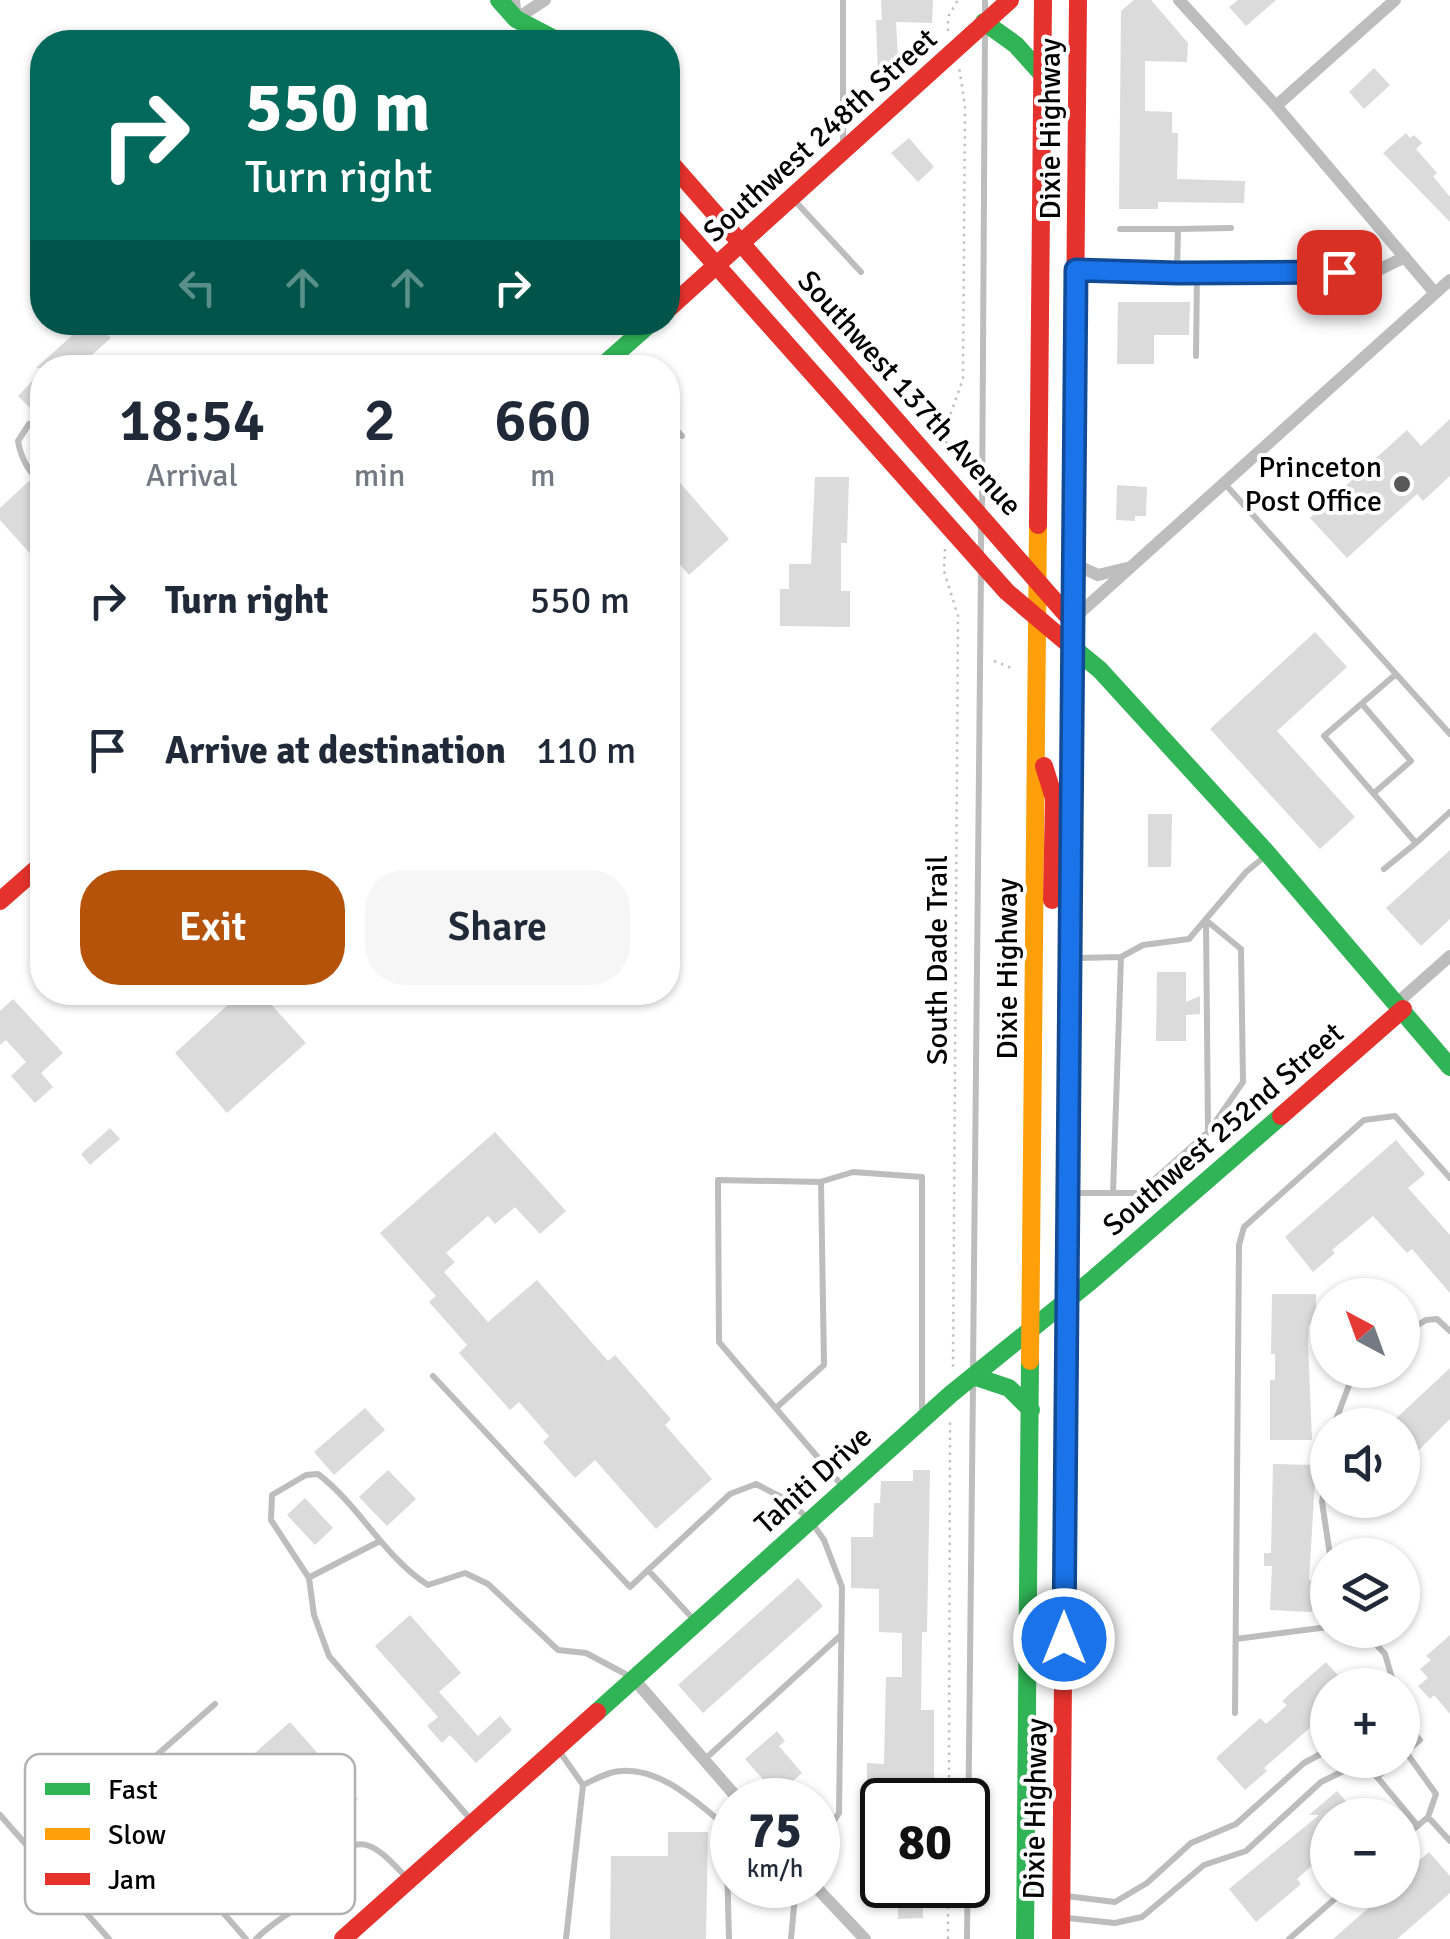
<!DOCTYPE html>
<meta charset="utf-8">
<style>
body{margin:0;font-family:Signika,sans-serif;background:#f6f6f7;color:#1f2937;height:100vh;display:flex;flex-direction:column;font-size:38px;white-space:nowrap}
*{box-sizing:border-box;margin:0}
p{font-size:32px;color:#747a83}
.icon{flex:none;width:55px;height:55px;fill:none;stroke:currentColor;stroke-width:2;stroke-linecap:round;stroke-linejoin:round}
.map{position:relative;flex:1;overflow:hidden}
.panel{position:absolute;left:30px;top:355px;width:650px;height:650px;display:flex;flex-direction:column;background:#fff;border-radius:40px;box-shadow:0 2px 8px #0004}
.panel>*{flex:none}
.hud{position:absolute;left:30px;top:30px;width:650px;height:305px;border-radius:40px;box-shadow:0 2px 8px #0004;background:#00695c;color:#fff;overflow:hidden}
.needle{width:65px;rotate:319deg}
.buttons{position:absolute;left:1310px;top:1278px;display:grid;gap:20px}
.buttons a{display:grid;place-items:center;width:110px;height:110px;border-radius:50%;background:#fff;box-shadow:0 2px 8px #0004;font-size:50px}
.speed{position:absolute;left:710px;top:1778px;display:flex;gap:20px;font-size:50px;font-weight:700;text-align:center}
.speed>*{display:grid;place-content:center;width:130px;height:130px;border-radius:50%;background:#fff;box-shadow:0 2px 8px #0004;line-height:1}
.speed small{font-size:25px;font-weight:400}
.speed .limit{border:5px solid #111;border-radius:15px;background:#fff;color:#111}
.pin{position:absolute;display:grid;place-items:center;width:85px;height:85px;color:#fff;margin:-42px;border-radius:20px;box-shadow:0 5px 15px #0006}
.me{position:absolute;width:110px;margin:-55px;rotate:0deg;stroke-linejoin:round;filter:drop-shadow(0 0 8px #0008)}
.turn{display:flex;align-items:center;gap:35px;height:210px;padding:0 50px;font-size:45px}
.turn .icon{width:130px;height:130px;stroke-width:2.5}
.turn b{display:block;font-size:70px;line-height:85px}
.lanes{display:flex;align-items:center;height:95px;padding:0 50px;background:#0003;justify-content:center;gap:50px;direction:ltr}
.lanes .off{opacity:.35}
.eta{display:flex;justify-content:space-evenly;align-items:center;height:170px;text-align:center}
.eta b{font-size:60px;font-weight:600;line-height:70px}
.cta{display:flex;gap:20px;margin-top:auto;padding:20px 50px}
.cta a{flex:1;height:115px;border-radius:40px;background:#b45309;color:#fff;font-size:40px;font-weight:600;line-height:115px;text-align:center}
.cta a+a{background:#f6f6f7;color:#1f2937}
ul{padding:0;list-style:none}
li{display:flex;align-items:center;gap:30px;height:150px;padding:0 50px}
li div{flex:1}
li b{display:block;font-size:38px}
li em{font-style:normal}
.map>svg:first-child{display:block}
.building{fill:#dbdbdb}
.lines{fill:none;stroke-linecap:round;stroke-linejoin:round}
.path{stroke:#c2c2c2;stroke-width:2.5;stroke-dasharray:2.5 5;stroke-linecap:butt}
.lane{stroke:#bdbdbd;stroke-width:6}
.street{stroke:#bdbdbd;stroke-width:12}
.fast{stroke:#30b455;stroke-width:18}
.slow{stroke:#ff9f0a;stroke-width:18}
.jam{stroke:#e5322d;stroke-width:18}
.route-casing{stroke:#114b97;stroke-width:25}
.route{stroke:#1a73e8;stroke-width:18}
.poi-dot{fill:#595959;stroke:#fff;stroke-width:4}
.labels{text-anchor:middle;stroke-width:8;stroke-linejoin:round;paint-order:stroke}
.street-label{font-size:30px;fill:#000;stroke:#fff}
.poi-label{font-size:30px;fill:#000;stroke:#fff;text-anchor:end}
.key{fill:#fff;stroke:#b2b2b2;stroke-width:2.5}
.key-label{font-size:28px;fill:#000}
</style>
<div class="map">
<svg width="1450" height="1939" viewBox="0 0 1450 1939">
<rect width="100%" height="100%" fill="#fff"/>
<path class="building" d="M881,0H933L932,23L896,22L898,58L878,75L876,20H882Z
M1134,0H1151L1188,43L1187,62L1145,61V111L1172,112V133H1178L1177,179L1245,181L1244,203L1158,202V209H1119L1121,11Z
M1238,0H1276L1246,26L1229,7Z
M1374,68L1390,85L1364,109L1349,92Z
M1406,133L1410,138L1414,135L1422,143L1416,149L1437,173L1433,176L1450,197V222L1383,153Z
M909,138L934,167L918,182L891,153Z
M1118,302H1190L1189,335H1154V364H1117Z
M87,322H97L111,338L77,368H36Z
M42,371V420L18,396Z
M1450,419V476L1423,501L1417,494L1347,558L1310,518L1407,430L1421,446Z
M668,469L729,539L689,575L668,551Z
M815,477H849L847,543H841V591H850V627L780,626V589H789V564H811Z
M29,481L42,493V567L0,520V508Z
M1117,485L1147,487L1146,516H1135V521L1116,520Z
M1315,632L1347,667L1277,731L1355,817L1320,849L1210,729Z
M1148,814H1172L1171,867H1148Z
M1450,850V919L1421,946L1386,908Z
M1157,972H1186V1002L1200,996V1014L1186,1015V1041H1156Z
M242,992H260L306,1043L227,1113L175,1053Z
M13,999L63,1053L41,1073L53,1087L35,1103L11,1076L26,1062L6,1040L0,1045V1011Z
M110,1128L120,1139L90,1165L81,1154Z
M495,1132L566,1211L540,1234L515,1207L495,1224L488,1216L446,1253L455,1262L444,1272L488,1322L537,1280L608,1361L615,1355L671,1419L665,1425L712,1479L656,1529L595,1460L575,1478L543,1442L549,1436L519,1402L510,1410L459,1353L467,1345L429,1302L436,1296L380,1233Z
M1396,1140L1425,1174L1408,1188L1450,1235V1293L1412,1249L1407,1253L1373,1216L1332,1250L1335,1253L1313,1272L1285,1237Z
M1272,1294H1316V1325H1309L1308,1341L1312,1440H1270V1380H1275V1354H1271Z
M1450,1368V1419L1402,1467V1425H1389Z
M365,1408L385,1430L334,1475L314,1452Z
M1273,1464L1316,1465L1309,1580L1314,1581L1312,1612L1270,1610L1272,1566H1264V1553H1271Z
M388,1470L416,1499L387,1526L359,1497Z
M913,1470H930L927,1632H922L921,1710H934V1800H882V1890H867V1763L884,1764L886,1677H902V1633L879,1632V1589L851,1588V1537H873L874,1503H880L881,1481H913Z
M305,1498L333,1528L315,1545L287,1515Z
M798,1578L823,1606L703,1713L678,1685Z
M410,1615L461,1673L439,1692L458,1713L478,1736L500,1716L512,1730L476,1763L450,1735L442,1743L427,1726L438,1717L375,1646Z
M1450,1635V1714L1434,1695L1430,1699L1418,1686L1428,1678L1420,1669L1431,1660L1426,1656Z
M1326,1662L1347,1685H1328V1712L1264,1768L1267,1771L1245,1790L1216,1758L1260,1718L1266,1724L1287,1705L1282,1701Z
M290,1722L358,1799L293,1856L309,1874L281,1899L276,1893L255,1911L207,1856L236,1830L206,1796Z
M777,1731L785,1741L779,1746L802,1773L777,1795L745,1759Z
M1337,1791L1358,1815H1328V1861L1320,1867L1316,1862L1297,1879L1301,1884L1256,1922L1229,1889L1319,1815H1309Z
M668,1832H708L706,1939H610L611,1856H668Z
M1429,1852L1450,1876V1893L1397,1939H1333L1389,1890H1402V1882L1411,1875L1407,1871Z
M898,1885H923V1918L898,1919Z"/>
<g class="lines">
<path class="path" d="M948,31V17L958,0
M946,451L947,424L963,379L965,106L959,67
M945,549L944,571L958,616L953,1368
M994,661L1014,669
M949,1800L950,1421
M948,1939V1885"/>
<path class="lane" d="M985,18V0
M843,145V0
M794,200L861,272
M1120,229H1178L1177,272
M1178,229L1231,228
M1196,356L1197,274
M668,421L682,436
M29,424L18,441C21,460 30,472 42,486
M1225,484L1450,734
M982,513L985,30
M981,558V525
M1396,674L1324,736L1416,843L1450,812
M1362,704L1411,761L1374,793
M1384,869L1416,843
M1207,921L1241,949L1243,1082L1209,1131
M1121,957L1143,945L1189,939L1246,872L1264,857
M820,1182L853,1172L922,1177V1413
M1074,1193H1113L1121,957L1078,958
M1113,1193H1139L1208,1132L1206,920
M1402,1335L1426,1320L1437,1319L1450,1331
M973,1368L981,570
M433,1376L630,1587L648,1570L695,1621
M776,1408L824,1365L821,1182L718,1180L719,1342L844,1488
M1334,1425L1351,1380L1362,1370
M1328,1468L1322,1502L1330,1555
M648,1570L730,1494L756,1484L787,1500L810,1520L824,1540L842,1587L839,1813L818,1843
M310,1577L380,1541
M1363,1630L1385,1654L1394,1685
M1236,1639L1328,1627
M215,1704L125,1783V1800L246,1939
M1235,1713L1239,1245L1244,1227L1364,1120L1395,1116L1450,1178
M1402,1720L1420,1740L1403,1754
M557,1748L583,1785L566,1939
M704,1760L841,1635
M1364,1761L1377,1777L1397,1760
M1377,1777L1418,1826
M583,1785C594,1780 609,1771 621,1771C662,1768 697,1803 726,1826
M0,1815L109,1939
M1428,1817L1450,1841
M472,1821L329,1656L314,1615L309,1578L271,1520L272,1495L306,1475L318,1474C360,1506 383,1556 428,1585L465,1573L488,1584L558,1650L586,1653L631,1677
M1402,1839L1428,1817L1436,1794L1406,1752
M1066,1896L1115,1902L1147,1883L1191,1843L1236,1824L1304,1763L1328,1750
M1068,1918L1115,1923L1142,1917L1204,1865L1246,1851L1321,1782L1364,1761
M256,1939C273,1921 294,1912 312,1896C321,1887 328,1874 334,1863C361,1823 385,1856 408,1879
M729,1939L726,1826L732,1819
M791,1939L796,1885
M967,1939L973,1385
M1289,1939L1345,1890"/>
<path class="street" d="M514,0L516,19L545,0
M1179,0L1276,106L1435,293
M1276,106L1395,0
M1076,269L1197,273L1374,272L1405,257
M1074,564L1098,575L1127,568
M1073,619L1450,280
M1397,1003L1450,956
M633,1678L739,1800
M814,1885L865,1939"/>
<path class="fast" d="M499,0L516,19L560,42
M984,22L1016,45L1042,74
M600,368L652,322
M1072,647L1100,670L1268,854L1450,1067
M973,1376L1009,1388L1031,1410
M1064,1548L1073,531
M597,1712L951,1394L1091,1281L1281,1116
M1025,1939L1030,1361"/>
<path class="slow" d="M1030,1361L1038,525"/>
<path class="jam" d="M668,160L1073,622
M668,211L1007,592L1072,647
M668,309L1010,0
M1038,525L1043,0
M1073,531L1078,0
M1044,766L1054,798L1052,900
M0,901L42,864
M1281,1116L1403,1009
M343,1939L597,1712
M1061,1939L1064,1548"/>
</g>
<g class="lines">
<g class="route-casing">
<path id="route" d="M1064,1639L1076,270L1177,273L1339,272"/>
</g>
<use href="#route" class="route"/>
</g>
<circle class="poi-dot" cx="1402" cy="484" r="10"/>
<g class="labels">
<g class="street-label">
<text transform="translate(1050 129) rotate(-90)" y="10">Dixie Highway</text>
<text transform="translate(820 135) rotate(-42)" y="10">Southwest 248th Street</text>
<text transform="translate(910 393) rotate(48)" y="10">Southwest 137th Avenue</text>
<text transform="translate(937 960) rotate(-90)" y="10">South Dade Trail</text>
<text transform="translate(1007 969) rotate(-90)" y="10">Dixie Highway</text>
<text transform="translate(1223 1129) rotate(-41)" y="10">Southwest 252nd Street</text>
<text transform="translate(813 1480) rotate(-42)" y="10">Tahiti Drive</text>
<text transform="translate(1035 1809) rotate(-89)" y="10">Dixie Highway</text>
</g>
<g class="poi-label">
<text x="1382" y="477">Princeton<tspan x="1382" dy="34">Post Office</tspan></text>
</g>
</g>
<rect x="25" y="1754" width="330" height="160" rx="15" class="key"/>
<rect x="45" y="1783" width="45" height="12" fill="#30b455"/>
<rect x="45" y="1828" width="45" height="12" fill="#ff9f0a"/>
<rect x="45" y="1873" width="45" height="12" fill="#e5322d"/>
<g class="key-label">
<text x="108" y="1799">Fast</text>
<text x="108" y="1844">Slow</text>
<text x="108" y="1889">Jam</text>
</g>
</svg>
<div class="buttons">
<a><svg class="needle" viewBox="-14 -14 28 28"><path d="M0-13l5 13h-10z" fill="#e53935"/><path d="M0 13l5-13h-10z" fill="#747a83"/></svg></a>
<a><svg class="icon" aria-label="sound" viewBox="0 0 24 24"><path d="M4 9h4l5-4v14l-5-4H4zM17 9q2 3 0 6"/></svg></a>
<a><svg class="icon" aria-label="layers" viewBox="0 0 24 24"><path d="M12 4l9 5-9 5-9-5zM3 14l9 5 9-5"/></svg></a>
<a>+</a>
<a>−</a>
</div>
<div class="speed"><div>75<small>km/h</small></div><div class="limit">80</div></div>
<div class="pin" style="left:1339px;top:272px;background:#d93025"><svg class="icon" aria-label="arrive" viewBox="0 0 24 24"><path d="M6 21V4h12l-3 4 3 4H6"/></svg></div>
<svg class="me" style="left:1064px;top:1639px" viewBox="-20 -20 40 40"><circle r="17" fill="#1a73e8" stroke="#fff" stroke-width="3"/><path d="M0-11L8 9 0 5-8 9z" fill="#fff"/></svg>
<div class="hud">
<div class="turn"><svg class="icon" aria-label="right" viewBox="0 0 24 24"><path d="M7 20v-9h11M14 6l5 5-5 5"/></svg><div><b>550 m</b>Turn right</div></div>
<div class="lanes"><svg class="icon off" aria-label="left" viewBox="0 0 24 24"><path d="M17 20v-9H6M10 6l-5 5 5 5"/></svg><svg class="icon off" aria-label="ahead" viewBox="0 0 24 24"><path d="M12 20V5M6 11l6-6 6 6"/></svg><svg class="icon off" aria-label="ahead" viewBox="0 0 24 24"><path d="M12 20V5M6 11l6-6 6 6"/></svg><svg class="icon" aria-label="right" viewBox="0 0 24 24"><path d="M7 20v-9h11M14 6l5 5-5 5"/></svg></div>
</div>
<section class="panel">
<div class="eta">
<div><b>18:54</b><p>Arrival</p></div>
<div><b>2</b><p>min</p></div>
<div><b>660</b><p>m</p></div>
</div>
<ul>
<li><svg class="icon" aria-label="right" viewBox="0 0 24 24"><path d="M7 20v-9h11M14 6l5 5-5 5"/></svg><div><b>Turn right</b></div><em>550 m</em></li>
<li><svg class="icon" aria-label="arrive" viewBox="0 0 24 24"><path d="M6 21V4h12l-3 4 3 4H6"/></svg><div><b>Arrive at destination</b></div><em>110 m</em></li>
</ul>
<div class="cta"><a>Exit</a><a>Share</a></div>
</section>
</div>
